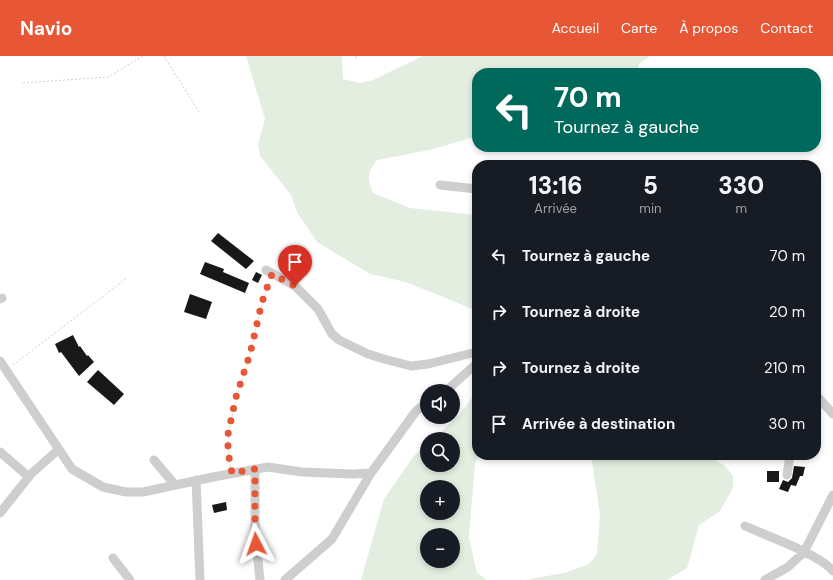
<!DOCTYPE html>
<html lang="fr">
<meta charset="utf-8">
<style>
body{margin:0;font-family:"DM Sans",sans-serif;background:#20242c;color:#f1f3f6;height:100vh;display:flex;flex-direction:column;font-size:15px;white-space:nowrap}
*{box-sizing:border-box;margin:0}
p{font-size:13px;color:#9ea1a6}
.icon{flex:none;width:22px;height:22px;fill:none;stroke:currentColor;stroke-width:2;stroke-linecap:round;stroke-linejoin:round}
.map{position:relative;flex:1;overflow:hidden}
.drawer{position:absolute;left:472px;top:104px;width:349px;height:300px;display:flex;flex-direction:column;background:#171b24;border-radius:16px;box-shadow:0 2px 6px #0003}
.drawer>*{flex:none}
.hud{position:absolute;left:472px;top:12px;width:349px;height:84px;border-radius:16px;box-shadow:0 2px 6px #0003;background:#00695c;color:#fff;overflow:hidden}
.fabs{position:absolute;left:420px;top:328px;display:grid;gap:8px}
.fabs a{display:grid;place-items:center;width:40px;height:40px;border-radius:50%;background:#171b24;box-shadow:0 2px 6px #0003;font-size:20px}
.pin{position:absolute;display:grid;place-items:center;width:34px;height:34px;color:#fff;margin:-41px -17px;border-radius:50% 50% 50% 0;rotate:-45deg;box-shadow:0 0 4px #0007}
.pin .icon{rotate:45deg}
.me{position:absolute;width:44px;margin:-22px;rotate:356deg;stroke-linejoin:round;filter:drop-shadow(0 0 3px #0008)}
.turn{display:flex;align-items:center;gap:14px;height:84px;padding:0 16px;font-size:18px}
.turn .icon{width:52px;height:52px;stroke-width:2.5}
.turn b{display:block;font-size:28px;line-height:34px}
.eta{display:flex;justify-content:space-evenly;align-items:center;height:68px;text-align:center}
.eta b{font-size:24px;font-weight:800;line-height:28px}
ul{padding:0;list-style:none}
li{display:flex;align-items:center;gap:12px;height:56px;padding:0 16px}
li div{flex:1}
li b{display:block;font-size:15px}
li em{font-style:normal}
header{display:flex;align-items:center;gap:24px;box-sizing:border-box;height:56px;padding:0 20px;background:#e75635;color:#fff}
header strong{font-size:19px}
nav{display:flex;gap:22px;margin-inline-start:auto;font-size:14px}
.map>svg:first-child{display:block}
.green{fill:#e4eee0;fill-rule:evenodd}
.building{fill:#181818}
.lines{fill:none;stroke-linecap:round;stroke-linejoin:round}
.path{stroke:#cecece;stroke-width:1;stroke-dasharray:2 2;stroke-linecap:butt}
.minor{stroke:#cecece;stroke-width:9}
.route{stroke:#e75635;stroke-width:7;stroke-dasharray:0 12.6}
</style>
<header>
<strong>Navio</strong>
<nav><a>Accueil</a><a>Carte</a><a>À propos</a><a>Contact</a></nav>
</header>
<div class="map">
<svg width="833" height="524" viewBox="0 0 833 524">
<rect width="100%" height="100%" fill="#fff"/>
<path class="green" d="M246,0H342L343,23L360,27L373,24L423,0H650L639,8L637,17H477V80L430,94L377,104C367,117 367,122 373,137L410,152L477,159V255L406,226L370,218L317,186L297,156L291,139L260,100L258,88L265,63Z
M477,335V399H480L475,407L469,482L477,517L487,524H361L384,443L413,401L427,388V409H453V383H433L459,359ZM427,431H453V457H427ZM427,479H453V505H427Z
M591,399H706L724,409L733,420V432L720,455L699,469L687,512L667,524H525L564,517L589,508L597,498L600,459Z"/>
<path class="building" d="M218,177L254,205L246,213L211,185Z
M205,206L224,213L223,216L249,227L245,237L200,218Z
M256,216L262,219L258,227L252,224Z
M190,238L212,246L206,263L184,256Z
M73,279L79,291L80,290L87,300L88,299L94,306L79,320L61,296L59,297L55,288Z
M98,314L124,338L114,349L87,326Z
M794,410L805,411L803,420H800L796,430L791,429L788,436L779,433L783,424L788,426L792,422Z
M767,415H779V426H767Z
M226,446L227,454L214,457L212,449Z"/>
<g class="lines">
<path class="path" d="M164,0L199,56
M356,0V4
M23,27L108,21L143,0
M13,309L127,222
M230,411C223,370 240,335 250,297C256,273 261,249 270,226"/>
<path class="minor" d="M440,129L477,133
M266,214L295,230L318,253L332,278L339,284L368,298L384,303L411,310L428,308L477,296
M0,243L2,242
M0,305L72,413L103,431L126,436H143L213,421L268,411L302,416L353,418L371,417L416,355L427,347
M446,335L477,307
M816,339L833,358
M0,396L29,421
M154,404L175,429
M255,413V476L260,524
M787,419L790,399
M196,424L200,524
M0,457L31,418L59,393
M745,470C767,480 819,498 833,515
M113,502L130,524
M285,524L332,483L371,417
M765,524L788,511L804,496L833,439"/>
</g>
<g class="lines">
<path class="route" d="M256,488L255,476V413L232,417L228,396V378L236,341L250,298L262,246L272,218L295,230"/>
</g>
</svg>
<div class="fabs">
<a><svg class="icon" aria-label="sound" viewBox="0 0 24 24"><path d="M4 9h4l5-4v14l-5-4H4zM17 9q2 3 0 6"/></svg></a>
<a><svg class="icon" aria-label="search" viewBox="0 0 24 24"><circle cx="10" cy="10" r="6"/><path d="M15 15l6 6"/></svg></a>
<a>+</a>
<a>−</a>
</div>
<div class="pin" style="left:295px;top:230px;background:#d93025"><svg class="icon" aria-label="arrive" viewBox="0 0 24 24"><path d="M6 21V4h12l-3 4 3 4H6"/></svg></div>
<svg class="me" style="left:256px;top:488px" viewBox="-20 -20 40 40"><path d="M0-17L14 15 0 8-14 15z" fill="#e75635" stroke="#fff" stroke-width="4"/></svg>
<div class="hud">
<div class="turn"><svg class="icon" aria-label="left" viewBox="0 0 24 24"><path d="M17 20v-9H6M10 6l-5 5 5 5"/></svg><div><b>70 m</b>Tournez à gauche</div></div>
</div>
<section class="drawer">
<div class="eta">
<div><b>13:16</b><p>Arrivée</p></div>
<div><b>5</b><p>min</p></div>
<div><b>330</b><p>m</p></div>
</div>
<ul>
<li><svg class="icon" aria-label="left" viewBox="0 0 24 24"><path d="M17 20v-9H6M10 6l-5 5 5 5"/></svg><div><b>Tournez à gauche</b></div><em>70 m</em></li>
<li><svg class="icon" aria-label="right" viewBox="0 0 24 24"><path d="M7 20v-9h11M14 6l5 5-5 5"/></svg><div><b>Tournez à droite</b></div><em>20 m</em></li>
<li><svg class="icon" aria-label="right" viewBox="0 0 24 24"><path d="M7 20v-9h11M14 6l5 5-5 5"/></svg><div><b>Tournez à droite</b></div><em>210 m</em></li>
<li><svg class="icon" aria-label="arrive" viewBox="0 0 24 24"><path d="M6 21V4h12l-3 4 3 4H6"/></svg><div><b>Arrivée à destination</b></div><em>30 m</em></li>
</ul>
</section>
</div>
